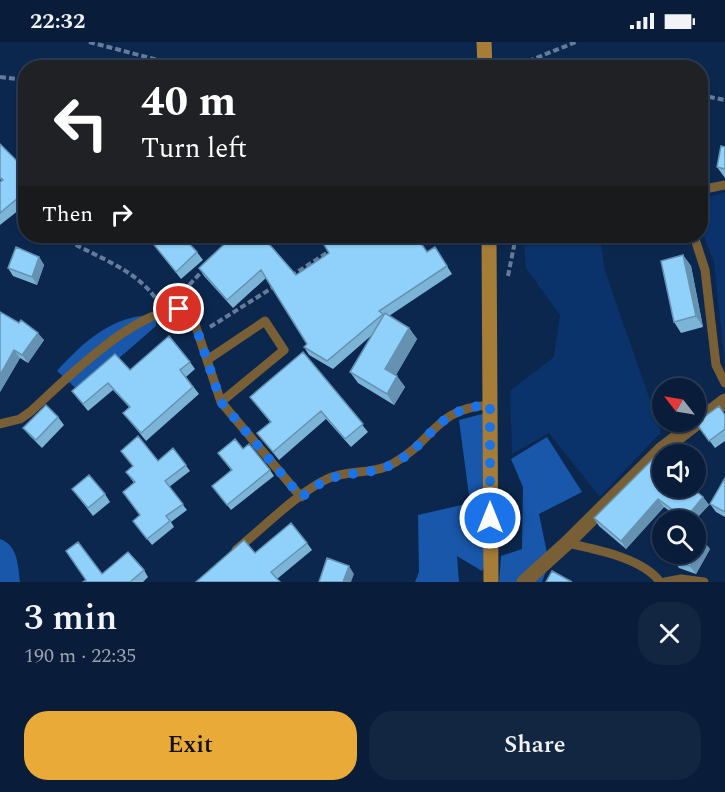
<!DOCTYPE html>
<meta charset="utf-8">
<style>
body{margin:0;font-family:Spectral,serif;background:#122642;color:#f1f3f6;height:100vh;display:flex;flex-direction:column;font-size:22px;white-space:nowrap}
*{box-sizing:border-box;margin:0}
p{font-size:20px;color:#99a2af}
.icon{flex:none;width:33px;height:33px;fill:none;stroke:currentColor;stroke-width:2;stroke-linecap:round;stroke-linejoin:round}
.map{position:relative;height:540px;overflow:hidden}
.panel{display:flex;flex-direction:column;background:#091d3a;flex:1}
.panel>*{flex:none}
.guide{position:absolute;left:18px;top:18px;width:690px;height:183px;border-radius:24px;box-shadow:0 2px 4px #0004,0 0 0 2px #293b54;background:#202124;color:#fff;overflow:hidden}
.needle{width:39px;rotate:301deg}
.buttons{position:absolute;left:652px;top:336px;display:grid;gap:12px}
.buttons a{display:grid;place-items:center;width:54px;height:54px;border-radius:50%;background:#091d3a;box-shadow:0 2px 4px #0004,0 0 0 2px #293b54;font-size:30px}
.pin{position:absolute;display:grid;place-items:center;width:51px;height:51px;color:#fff;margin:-26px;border:3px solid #fff;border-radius:50%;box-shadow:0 2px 6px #0007}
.me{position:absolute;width:66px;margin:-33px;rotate:0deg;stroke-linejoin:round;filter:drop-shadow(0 0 4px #0008)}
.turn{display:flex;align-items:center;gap:21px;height:126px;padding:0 24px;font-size:27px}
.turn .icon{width:78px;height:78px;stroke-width:2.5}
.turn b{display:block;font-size:42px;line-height:51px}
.then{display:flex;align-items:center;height:57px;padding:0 24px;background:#0003;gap:12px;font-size:22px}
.round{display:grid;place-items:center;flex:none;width:63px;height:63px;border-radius:24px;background:#122642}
.summary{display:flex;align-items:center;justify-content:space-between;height:102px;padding:0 24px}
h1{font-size:36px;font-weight:600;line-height:45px}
.primary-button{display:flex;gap:12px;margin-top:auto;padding:12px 24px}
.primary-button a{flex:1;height:69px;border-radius:24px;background:#eaaa38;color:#111;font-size:24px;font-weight:600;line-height:69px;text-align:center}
.primary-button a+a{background:#122642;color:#f1f3f6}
.status{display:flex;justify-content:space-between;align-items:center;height:42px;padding:0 30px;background:#091d3a;direction:ltr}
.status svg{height:16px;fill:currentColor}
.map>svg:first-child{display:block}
.green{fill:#09336a}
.forest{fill:#1857aa}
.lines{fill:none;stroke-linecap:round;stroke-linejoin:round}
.path{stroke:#657b9b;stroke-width:4;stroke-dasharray:6 3;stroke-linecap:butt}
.lane{stroke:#795f36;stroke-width:9}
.street{stroke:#795f36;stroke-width:15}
.secondary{stroke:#a67d37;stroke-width:15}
.wall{fill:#7cb4d8}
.shaded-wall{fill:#6592b0}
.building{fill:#90d1fb;stroke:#6592b0;stroke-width:1.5}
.route{stroke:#1a73e8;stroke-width:10;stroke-dasharray:0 18}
</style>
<div class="status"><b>22:32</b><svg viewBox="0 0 49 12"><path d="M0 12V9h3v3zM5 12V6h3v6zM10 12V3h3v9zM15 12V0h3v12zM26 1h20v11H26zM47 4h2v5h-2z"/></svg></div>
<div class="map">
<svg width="725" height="540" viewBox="0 0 725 540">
<rect width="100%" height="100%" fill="#0c274d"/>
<path class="green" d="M725,150V324L714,220L701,186L700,158Z
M549,194H600L605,229L661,390L600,455L549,391L512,412L510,349L554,315L560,273L526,226L524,202Z"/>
<path class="forest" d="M152,273L156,278V284L80,350L57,329C83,300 112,274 152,273Z
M490,370L497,503L482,529L457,514L459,540H415L419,530L418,473L470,461L459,378Z
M547,395L582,450L539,472L549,521L542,540H499L501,514L522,507L523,445L511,417Z
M0,497C18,503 18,524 20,540H0Z"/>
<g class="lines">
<path class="path" d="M89,0L189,26
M522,26L531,18L576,0
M0,35L26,38
M700,53L725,58
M60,194C92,214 137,226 158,260
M70,199L77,194
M291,234L333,207
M508,234L514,204V194
M177,256L205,226
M210,285L275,244"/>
<path class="lane" d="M700,148L725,143
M694,194L705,228L716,323L725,341
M207,318L265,279L284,308L221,360
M0,382L20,377L30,370C56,347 159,241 193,276L221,360L301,455
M567,501C594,507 643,516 660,540
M236,508C263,486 296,452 327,437C348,427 374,433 394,421C435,398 435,366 490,363
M665,540L681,537L704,540"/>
<path class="street" d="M524,540L567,501L661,408L725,359"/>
<path class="secondary" d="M484,0L485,26
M489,194L491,540"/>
</g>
<path class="wall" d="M0,102L20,122L26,116V166L24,164L0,183V140L2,139L0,137Z
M725,105V136L717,125Z
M147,194H185L184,196L197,210L203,218L181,237Z
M233,194H269L270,196L267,199L296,233L329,211L427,210L435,205L452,232L389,274L409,286L417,297L396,333L405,345L394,363L358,341L350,330L373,292L333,327L309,313L304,305L307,302L266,236L233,266L204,234L199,226Z
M683,213L691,224L703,285L681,291L674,280Z
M39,215L44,223L37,243L13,234L8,226Z
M0,270L44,298L28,321L20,316L0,350Z
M303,310L368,390L351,405L326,377L279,418L257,391L270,380L250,355Z
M190,320L195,327L186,335L199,352L146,399L123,371L129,365L113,348L88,369L72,349L130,328Z
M725,373V399L715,406L696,381Z
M58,375L64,383L42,406L29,393L23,386Z
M173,406L190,429L169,445L187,468L171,480L174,485L152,503L133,479L140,473L134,441L126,430L133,424L121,409L158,419Z
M243,407L270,428L274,434L231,468L212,444L231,428L218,411Z
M657,413L703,455L709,463L695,478H682L664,465L626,507L599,484L594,476Z
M725,436V475L716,470L710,462Z
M72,447L105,452L110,460L93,474Z
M307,501L312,508L277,537L196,540L255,511Z
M710,507L696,532L679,526L673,518Z
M144,528L148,535L143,540H83L102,532Z"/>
<path class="shaded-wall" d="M683,213L691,224L703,285L696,274Z
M39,215L44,223L37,243L32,235Z
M409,286L417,297L393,338L385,327Z
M38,291L44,298L28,321L22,313Z
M14,308L20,316L0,350V333Z
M397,334L405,345L394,363L387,352Z
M703,455L709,463L695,478H686L685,477Z
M658,457L664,465L626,507L621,499Z
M704,499L710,507L696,532L690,524Z
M349,524L354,532L351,540H343Z"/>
<path class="building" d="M0,102L20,122L26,116V159L23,161L18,156L0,171V140L3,138L0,135Z
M721,104L725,105V127L717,125Z
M147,194H182L197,210L176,230Z
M233,194H262L296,233L329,211L319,194H416L427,210L435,205L447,224L379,269L383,272L327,319L304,305L307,302L261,228L227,258L199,226Z
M16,205L39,215L32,235L8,226Z
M683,213L696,274L674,280L661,219Z
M0,270L19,281L21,278L38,291L22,313L14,308L0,333Z
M385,271L409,286L385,327L397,334L387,352L350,330Z
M169,294L190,320L180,328L193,345L141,391L123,371L130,365L108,341L83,362L72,349L115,312L130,328Z
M303,310L363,382L345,397L321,369L273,410L257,391L271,380L250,355Z
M46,363L58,375L36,398L23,386Z
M719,364L725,373V387L709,399L696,381Z
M138,394L158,419L173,406L186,423L165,439L183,462L166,474L170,479L147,497L133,479L140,473L123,450L135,440L126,430L133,424L121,409Z
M235,397L243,407L249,402L270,428L227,463L212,444L232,428L218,411Z
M657,413L663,419V446H692L703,455L685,477L658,457L621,499L594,476Z
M89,433L105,452L88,466L72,447Z
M725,436V470L710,462Z
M291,481L307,501L271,530L280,540H196L244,498L255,511Z
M696,495L704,499L690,524L673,518L677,512H696Z
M78,500L102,532L128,510L144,528L130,540H83L86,538L66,509Z
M327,516L349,524L343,540H319Z
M552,529L572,540H546Z"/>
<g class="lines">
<path class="route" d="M179,267L186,269L193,276L221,360L301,455C311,449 321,439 332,436C351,430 372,432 391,423C433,402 433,366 490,363V476"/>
</g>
</svg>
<div class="buttons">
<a><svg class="needle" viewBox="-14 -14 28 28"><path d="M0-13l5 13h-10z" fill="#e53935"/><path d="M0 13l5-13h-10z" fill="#99a2af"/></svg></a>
<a><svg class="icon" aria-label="sound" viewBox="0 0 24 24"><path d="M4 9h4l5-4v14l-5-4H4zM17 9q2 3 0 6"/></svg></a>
<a><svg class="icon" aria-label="search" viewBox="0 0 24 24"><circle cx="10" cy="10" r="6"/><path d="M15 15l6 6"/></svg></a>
</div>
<div class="pin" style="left:179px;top:267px;background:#d93025"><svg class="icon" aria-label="arrive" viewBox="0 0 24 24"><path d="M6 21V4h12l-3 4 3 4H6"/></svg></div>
<svg class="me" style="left:490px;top:476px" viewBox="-20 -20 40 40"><circle r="17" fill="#1a73e8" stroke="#fff" stroke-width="3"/><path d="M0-11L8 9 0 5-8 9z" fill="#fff"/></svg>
<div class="guide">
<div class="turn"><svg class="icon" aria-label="left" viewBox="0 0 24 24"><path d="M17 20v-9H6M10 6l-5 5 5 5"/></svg><div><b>40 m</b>Turn left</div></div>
<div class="then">Then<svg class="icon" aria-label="right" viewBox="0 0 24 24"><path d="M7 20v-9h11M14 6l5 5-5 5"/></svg></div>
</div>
</div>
<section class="panel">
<div class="summary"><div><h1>3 min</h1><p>190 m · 22:35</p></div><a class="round"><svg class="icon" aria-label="close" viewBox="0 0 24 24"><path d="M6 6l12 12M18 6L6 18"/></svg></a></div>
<div class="primary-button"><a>Exit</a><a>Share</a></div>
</section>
